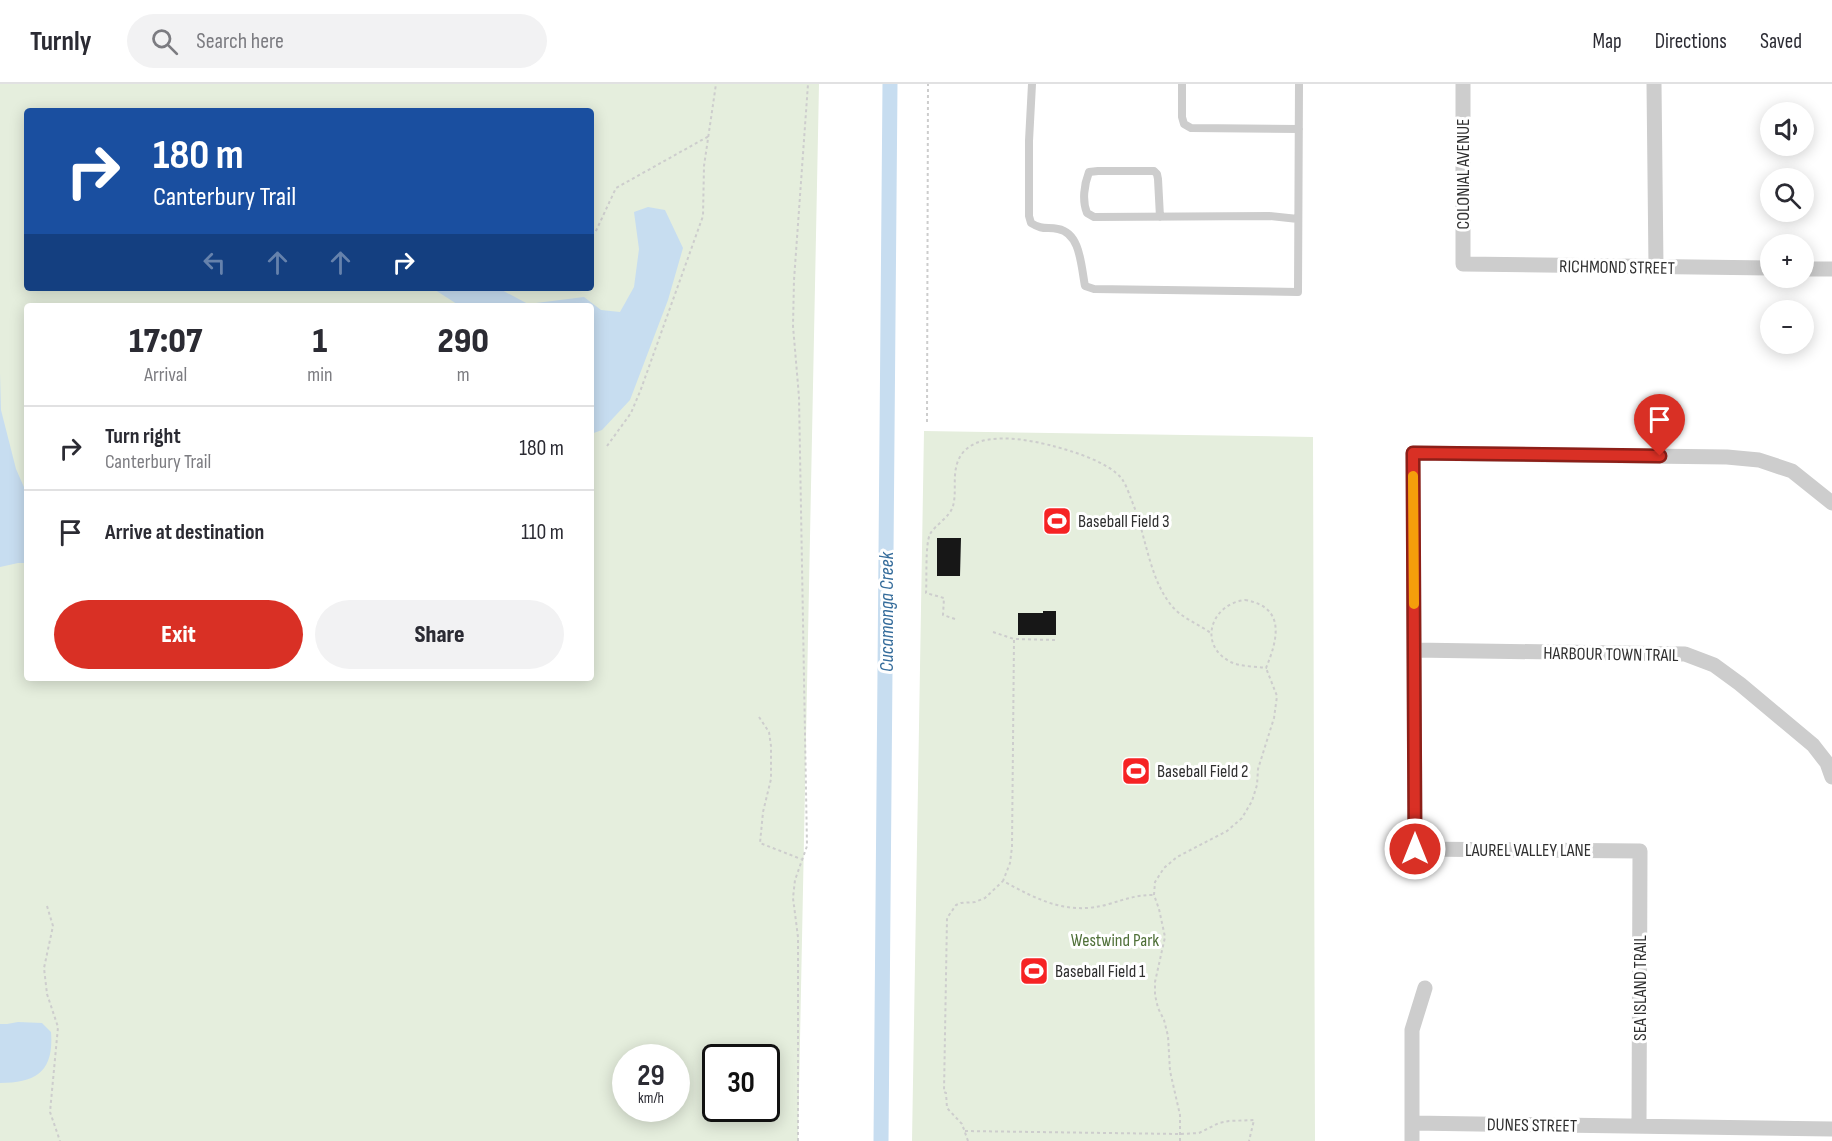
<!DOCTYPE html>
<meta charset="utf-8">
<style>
body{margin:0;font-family:"Sofia Sans Condensed",sans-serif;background:#f2f2f3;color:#2b2b33;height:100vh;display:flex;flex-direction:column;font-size:22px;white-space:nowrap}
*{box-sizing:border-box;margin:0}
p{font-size:20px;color:#7c7c81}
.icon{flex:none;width:33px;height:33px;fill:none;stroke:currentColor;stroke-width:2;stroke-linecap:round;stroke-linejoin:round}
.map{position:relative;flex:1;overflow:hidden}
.drawer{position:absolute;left:24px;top:219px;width:570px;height:378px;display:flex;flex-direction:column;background:#fff;border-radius:6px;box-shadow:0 3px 15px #0003}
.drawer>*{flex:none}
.hud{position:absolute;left:24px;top:24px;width:570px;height:183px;border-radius:6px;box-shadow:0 3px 15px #0003;background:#1a4fa0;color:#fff;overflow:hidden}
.controls{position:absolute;left:1760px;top:18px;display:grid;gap:12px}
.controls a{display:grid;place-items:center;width:54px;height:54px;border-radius:50%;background:#fff;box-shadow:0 3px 15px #0003;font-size:30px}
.speed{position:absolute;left:612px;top:960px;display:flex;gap:12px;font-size:30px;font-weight:700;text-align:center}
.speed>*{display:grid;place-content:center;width:78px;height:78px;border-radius:50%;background:#fff;box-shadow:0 3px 15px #0003;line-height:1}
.speed small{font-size:15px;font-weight:400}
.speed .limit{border:3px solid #111;border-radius:9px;background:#fff;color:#111}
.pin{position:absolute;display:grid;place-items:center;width:51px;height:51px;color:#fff;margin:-62px -26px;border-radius:50% 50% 50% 0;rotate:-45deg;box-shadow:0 0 6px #0007}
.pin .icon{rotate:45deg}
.me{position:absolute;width:66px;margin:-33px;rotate:0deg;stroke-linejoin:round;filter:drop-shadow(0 0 4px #0008)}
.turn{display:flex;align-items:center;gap:21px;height:126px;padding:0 30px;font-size:27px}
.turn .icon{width:78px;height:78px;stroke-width:2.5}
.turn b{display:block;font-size:42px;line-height:51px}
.lanes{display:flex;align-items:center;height:57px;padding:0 30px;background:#0003;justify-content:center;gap:30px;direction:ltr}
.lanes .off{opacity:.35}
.eta{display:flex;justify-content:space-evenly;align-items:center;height:102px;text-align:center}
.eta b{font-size:36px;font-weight:800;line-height:42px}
.action{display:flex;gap:12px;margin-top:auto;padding:12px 30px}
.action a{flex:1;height:69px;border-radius:36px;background:#d93025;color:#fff;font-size:24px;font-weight:800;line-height:69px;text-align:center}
.action a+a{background:#f2f2f3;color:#2b2b33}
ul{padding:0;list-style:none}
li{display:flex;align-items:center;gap:18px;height:84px;padding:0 30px;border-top:2px solid #e1e1e2}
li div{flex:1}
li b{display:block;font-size:22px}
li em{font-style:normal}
header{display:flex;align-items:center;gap:36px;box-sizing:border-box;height:84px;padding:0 30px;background:#fff;border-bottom:2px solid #e1e1e2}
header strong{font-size:28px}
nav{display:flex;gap:33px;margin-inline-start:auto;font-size:21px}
.search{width:420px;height:54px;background:#f2f2f3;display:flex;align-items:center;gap:15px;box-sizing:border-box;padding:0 21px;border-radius:33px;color:#7c7c81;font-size:22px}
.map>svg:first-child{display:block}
.green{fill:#e5eedd;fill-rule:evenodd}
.water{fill:#c7ddf0}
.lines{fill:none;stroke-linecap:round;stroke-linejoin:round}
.canal{stroke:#c7ddf0;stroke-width:15}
.building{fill:#171717}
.path{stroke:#cdcdcd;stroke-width:2;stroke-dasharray:3 3;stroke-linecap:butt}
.service{stroke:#cdcdcd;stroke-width:8}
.minor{stroke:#cdcdcd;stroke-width:15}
.route-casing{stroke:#8d1f18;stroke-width:15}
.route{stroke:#d93025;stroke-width:10}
.slow{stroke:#f59e0b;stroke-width:10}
.labels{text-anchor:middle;stroke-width:6;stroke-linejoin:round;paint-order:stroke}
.street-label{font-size:18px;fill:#303030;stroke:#fff}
.poi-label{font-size:18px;fill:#303030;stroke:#fff;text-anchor:start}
.park-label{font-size:18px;fill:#4f7038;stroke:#fff}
.water-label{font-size:20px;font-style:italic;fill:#356c9b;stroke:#fff}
</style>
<header>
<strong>Turnly</strong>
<div class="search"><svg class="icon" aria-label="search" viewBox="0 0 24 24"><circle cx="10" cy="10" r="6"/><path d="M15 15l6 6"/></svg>Search here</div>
<nav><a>Map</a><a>Directions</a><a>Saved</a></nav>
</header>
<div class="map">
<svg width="1832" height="1057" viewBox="0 0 1832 1057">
<rect width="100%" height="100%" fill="#fff"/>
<path class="green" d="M0,0H819L798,1057H0ZM27,27H591V204H27ZM27,222H591V594H27ZM626,974H676V1024H626ZM716,974H766V1024H716Z
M924,347L1313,353L1315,1057H912Z"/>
<path class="water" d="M648,123L665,126L683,164L668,216L630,316L602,346L591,350V222H460L432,204H498L528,220L584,213L601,226L620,228L634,203L639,165L634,128Z
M0,289L1,326L16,385L27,410V479H18L0,483Z
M18,938L42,939L51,948C54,987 37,999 0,999V940H7Z"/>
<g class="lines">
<path class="canal" d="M881,1057L890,0"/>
</g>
<path class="building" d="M937,454H961L960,492H937Z
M1043,527H1056V551H1018V529H1043Z"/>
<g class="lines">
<path class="path" d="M591,149H595L616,104L709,52
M927,338L928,0
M607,362L631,329L641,305L703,132L704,82L716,0
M1245,516C1286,523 1278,555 1266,584C1254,582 1239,583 1229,577C1198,560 1211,520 1245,516Z
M955,535L943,531L944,514L926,509C927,495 925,461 930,450C936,440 950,433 953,422C957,408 952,392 958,377C971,344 1026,355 1053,362C1072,367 1109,378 1122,395C1126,401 1129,409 1131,415C1146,449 1148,492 1171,521C1181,534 1199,540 1212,550
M993,548L1014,555
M1055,556L1014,555L1012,763L1010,779L1003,797C1038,816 1068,832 1109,820C1126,815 1136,811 1154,811
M759,633L769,648L771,662V695L763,728L760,759L801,775
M47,822L53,842L44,884L47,910L58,943L50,1028L60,1057
M965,1047L1180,1050L1199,1049L1219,1039L1229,1037L1254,1036L1249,1057
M798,1057V853L793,814L795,796L807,762L799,313L793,242L794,196L808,0
M968,1057L962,1040L947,1024L946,1009L944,1008L947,834L956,821L961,819L975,818L985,814L1003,797
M1180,1057V1031L1170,987L1168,952L1164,936L1158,924L1155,911V898L1165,853L1159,825L1154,811L1155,798L1164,784L1177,773L1227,747L1242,734L1252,717L1257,701L1258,685L1274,634L1277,612L1266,584"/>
<path class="service" d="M1032,0L1029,57V132L1031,139C1042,146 1046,143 1058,145C1081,149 1081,183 1085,202L1094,205L1298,208L1299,0
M1182,0V33L1184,40L1191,44L1299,45
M1160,133L1158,95L1157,90L1154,87H1098L1089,88C1084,101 1082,117 1087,129L1094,133L1269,132L1298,135"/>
<path class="minor" d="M1463,0V180L1770,184
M1654,0L1656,183
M1803,185H1832
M1414,566L1685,570L1714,581L1740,600L1813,661L1827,679L1832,693
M1412,1039L1832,1045
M1639,1042L1640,767L1415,765L1413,369L1727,373L1759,376L1792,387L1832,419
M1412,1057V946L1425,904"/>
</g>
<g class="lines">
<g class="route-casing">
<path id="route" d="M1415,765L1413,369L1660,372"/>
</g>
<use href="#route" class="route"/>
<path class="slow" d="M1413,392L1414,520"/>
</g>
<defs>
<g id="stadium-square" transform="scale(1.5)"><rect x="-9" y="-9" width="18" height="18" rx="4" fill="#f62324" stroke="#fff"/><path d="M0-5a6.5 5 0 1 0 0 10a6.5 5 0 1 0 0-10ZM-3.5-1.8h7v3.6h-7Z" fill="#fff"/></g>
</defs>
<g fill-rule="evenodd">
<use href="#stadium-square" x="1057" y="437"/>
<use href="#stadium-square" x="1136" y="687"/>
<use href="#stadium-square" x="1034" y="887"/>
</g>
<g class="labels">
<g class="street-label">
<text transform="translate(1463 90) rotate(-90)" y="6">COLONIAL AVENUE</text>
<text transform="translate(1617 183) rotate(1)" y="6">RICHMOND STREET</text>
<text transform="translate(1611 570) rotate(1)" y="6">HARBOUR TOWN TRAIL</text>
<text x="1528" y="772">LAUREL VALLEY LANE</text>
<text transform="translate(1640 904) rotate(-90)" y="6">SEA ISLAND TRAIL</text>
<text transform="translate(1532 1041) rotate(1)" y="6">DUNES STREET</text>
</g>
<g class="poi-label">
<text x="1078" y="443">Baseball Field 3</text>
<text x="1157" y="693">Baseball Field 2</text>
<text x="1055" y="893">Baseball Field 1</text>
</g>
<g class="park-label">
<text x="1115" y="862">Westwind Park</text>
</g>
<g class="water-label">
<text transform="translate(886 528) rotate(-90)" y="7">Cucamonga Creek</text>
</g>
</g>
</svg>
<div class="controls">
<a><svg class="icon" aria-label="sound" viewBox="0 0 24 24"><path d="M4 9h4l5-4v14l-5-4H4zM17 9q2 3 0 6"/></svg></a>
<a><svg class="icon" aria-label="search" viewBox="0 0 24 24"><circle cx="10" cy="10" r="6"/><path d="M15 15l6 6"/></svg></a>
<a>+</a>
<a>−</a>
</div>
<div class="speed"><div>29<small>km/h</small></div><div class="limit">30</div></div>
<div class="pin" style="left:1660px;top:372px;background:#d93025"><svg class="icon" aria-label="arrive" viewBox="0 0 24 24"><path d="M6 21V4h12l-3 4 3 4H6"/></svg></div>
<svg class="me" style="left:1415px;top:765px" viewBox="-20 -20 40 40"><circle r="17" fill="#d93025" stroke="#fff" stroke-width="3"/><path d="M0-11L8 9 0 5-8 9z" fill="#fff"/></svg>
<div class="hud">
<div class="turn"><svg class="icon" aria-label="right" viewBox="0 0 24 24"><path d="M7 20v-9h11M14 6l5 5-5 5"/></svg><div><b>180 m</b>Canterbury Trail</div></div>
<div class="lanes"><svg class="icon off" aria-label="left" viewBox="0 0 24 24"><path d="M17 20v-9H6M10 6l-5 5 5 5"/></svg><svg class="icon off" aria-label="ahead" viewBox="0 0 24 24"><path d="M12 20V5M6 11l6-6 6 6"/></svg><svg class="icon off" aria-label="ahead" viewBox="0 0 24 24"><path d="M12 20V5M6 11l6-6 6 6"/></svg><svg class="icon" aria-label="right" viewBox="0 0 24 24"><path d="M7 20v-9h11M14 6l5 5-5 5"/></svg></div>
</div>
<section class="drawer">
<div class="eta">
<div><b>17:07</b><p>Arrival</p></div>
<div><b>1</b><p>min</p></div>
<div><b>290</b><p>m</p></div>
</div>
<ul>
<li><svg class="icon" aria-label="right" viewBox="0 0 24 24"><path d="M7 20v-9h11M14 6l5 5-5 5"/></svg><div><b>Turn right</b><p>Canterbury Trail</p></div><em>180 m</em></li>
<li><svg class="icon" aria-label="arrive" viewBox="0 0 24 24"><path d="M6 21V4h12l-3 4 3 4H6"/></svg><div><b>Arrive at destination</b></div><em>110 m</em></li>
</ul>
<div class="action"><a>Exit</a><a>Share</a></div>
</section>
</div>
